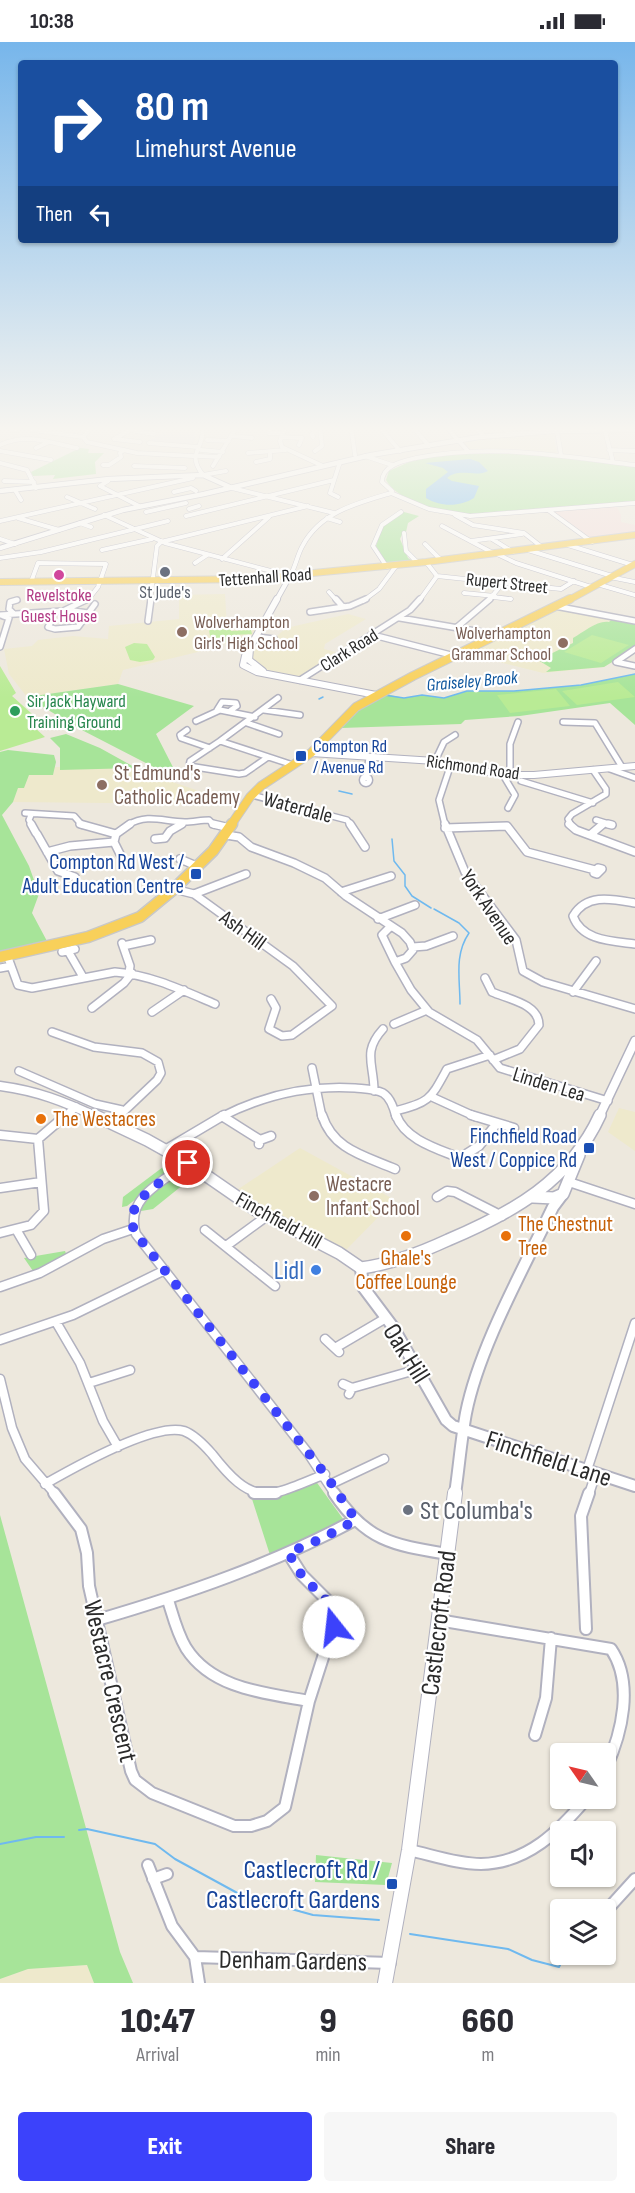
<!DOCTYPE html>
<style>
body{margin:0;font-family:"Sofia Sans Condensed",sans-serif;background:#f7f7f7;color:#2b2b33;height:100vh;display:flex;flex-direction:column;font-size:22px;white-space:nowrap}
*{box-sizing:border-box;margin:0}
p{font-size:20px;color:#7c7c81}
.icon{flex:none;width:33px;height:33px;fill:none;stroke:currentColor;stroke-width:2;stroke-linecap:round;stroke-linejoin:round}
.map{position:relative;height:1941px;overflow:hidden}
.side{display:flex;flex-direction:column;background:#fff;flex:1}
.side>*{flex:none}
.banner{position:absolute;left:18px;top:18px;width:600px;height:183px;border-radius:6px;box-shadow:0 2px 4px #0004;background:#1a4fa0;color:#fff;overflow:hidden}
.needle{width:39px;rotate:304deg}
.fabs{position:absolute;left:550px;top:1701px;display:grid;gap:12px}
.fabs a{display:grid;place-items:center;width:66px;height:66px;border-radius:6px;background:#fff;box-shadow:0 2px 4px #0004;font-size:30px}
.pin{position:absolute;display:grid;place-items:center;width:51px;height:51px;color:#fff;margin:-26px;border:3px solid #fff;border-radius:50%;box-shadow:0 2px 6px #0007}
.me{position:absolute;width:66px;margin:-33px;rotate:344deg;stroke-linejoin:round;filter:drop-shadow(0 0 4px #0008)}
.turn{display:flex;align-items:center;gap:21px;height:126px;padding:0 18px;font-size:27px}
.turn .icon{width:78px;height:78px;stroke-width:2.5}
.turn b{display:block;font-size:42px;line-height:51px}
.then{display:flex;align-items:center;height:57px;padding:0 18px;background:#0003;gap:12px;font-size:22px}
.eta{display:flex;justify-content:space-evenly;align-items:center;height:102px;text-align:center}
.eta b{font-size:36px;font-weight:800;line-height:42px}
.action{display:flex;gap:12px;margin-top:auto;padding:12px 18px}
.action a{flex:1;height:69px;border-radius:6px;background:#3c42fb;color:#fff;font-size:24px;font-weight:800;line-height:69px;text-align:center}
.action a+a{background:#f7f7f7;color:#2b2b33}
.status{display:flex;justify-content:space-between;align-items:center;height:42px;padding:0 30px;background:#fff;direction:ltr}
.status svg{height:16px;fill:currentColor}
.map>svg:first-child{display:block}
.industrial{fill:#e1dde5}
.education{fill:#eee9cc}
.medical{fill:#f3ddda}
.green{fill:#a7e499}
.pitch{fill:#b9eb95}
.water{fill:#6fb9ef}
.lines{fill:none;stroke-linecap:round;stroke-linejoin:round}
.stream-far1{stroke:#6fb9ef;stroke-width:1.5}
.stream{stroke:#6fb9ef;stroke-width:2}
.minor-far4-casing{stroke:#b1b1bf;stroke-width:5}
.minor-far3-casing{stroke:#b1b1bf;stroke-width:8}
.minor-far2-casing{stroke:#b1b1bf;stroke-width:10}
.minor-far1-casing{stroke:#b1b1bf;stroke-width:11}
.minor-casing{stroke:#b1b1bf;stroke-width:14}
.tertiary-far3-casing{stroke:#b1b1bf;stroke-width:6}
.tertiary-far2-casing{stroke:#b1b1bf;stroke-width:8}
.tertiary-far1-casing{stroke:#b1b1bf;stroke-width:14}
.tertiary-casing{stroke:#b1b1bf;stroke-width:16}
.secondary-far1-casing{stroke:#b1b1bf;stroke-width:11}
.secondary-casing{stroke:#b1b1bf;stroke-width:14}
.trunk-far2-casing{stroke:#c8c8c8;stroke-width:8}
.trunk-far1-casing{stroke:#c8c8c8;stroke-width:10}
.trunk-casing{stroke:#c8c8c8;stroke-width:13}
.minor-far4{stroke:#fff;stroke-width:4}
.minor-far3{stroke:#fff;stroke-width:5}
.minor-far2{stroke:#fff;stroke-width:7}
.minor-far1{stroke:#fff;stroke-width:8}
.minor{stroke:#fff;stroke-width:10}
.tertiary-far3{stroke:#fff;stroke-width:4.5}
.tertiary-far2{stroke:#fff;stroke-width:6}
.tertiary-far1{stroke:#fff;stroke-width:10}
.tertiary{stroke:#fff;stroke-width:14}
.secondary-far1{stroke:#fff;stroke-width:8}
.secondary{stroke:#fff;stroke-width:11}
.trunk-far2{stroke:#f8d05a;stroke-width:6}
.trunk-far1{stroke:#f8d05a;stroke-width:8}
.trunk{stroke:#f8d05a;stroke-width:10}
.route{stroke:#3c42fb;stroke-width:10;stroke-dasharray:0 18}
.worship-dot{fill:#6b7280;stroke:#fff;stroke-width:2}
.hotel-dot{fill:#d1479c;stroke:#fff;stroke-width:2}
.education-dot{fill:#8d6e63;stroke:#fff;stroke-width:2}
.leisure-dot{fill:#2e9e5b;stroke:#fff;stroke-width:2}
.transit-dot{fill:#1a4fb4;stroke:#fff;stroke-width:2}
.food-dot{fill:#e8710a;stroke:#fff;stroke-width:2}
.shop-dot{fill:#3f7fe0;stroke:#fff;stroke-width:2}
.labels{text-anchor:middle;stroke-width:4.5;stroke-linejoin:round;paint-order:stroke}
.far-street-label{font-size:18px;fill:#2b2b2b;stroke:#fff}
.far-worship-label{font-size:18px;fill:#5b616d;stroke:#fff}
.far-hotel-label{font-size:18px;fill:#b23c85;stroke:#fff}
.far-education-label{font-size:18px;fill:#785e54;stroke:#fff;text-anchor:start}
.far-water-label{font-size:18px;font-style:italic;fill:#0d559d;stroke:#fff}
.far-leisure-label{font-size:18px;fill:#27864d;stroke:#fff;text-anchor:start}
.far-transit-label{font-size:18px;fill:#164399;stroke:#fff;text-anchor:start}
.education-label{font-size:21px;fill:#785e54;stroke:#fff;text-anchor:start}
.street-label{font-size:21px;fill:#2b2b2b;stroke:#fff}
.transit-label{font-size:21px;fill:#164399;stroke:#fff;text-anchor:end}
.food-label{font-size:21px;fill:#c56008;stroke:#fff;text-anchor:start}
.near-shop-label{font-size:26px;fill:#366cbe;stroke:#fff;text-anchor:end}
.near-street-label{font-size:26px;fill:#2b2b2b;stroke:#fff}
.near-worship-label{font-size:26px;fill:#5b616d;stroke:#fff;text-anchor:start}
.near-transit-label{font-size:26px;fill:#164399;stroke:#fff;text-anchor:end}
</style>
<div class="status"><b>10:38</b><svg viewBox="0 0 49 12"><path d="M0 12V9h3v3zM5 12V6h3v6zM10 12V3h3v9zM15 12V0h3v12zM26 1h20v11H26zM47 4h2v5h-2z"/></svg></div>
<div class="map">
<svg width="635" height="1941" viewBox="0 0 635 1941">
<rect width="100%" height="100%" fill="#ede8dd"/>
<path class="industrial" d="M175,384L194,386L196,397L189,406L148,401L147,400Z"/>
<path class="education" d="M553,391L557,412L519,407L470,408L461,398Z
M225,552L227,585L256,588L254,593L202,609L123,628L118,642L27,655L9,632L4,607L32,604L38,598L73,594L108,597L109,584L179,577V553Z
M557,568L635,580V606L604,625L543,631L466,612Z
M348,572L366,577L325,602L324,607L339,611L300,636L263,627L253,618L251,614L258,597L272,598L286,586Z
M55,725L131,726L202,750V762L13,760L18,746H24L29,732L53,733Z
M619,1066L635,1070V1109L608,1090Z
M300,1106L395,1158L346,1208L332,1203L234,1150Z
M87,1923L94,1941H0V1937L28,1927Z"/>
<path class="medical" d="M616,463L621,473V480L635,483V491L594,498L553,469Z"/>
<path class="green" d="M80,406L89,407L88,411H104L95,420L96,432L53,437L55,433L33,434L31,430Z
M499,408L635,425V459L470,472C445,470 400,462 386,438L389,429L409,420L425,416Z
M404,470L419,474L408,481L406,490H403L400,497L408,516L414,520L388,523L376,504L383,483Z
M612,577L635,582V606L604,625L546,630L551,626L538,618L573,601V596C584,590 597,578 609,580Z
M635,632V683L610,661L520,674L465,678L461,682L341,686L347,675L385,652L404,656L422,653L444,656L467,649H514L581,643Z
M118,642L194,664L156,692L178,735L171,734L76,685L27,655Z
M66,692L100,706L136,726L60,728V706L50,696Z
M8,708L54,713L56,720L53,733H29L24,746H18L13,760L2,773L29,824L39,852L32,871L48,901L0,913V710Z
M171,1119L175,1122L169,1131L127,1164L122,1165L123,1155Z
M186,1129L194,1134L153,1167L135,1170L141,1161L181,1130Z
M65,1209L67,1214L33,1229L24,1216Z
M315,1438L346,1481L270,1513L252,1457L270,1455Z
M0,1473L120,1910L133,1941H94L87,1923L28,1927L0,1937Z
M316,1813L392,1821L386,1843L315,1840Z"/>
<path class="pitch" d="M230,587L231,589L251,588L252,592L232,593V600H211L209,588Z
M592,593L629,603L601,621L564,610Z
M134,601L147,602L155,615L153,618L140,620L130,618L125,605Z
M0,624L16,651L12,654L41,680L34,685L45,695L0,709Z
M618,640L635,655L577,663L562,649Z
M556,647L570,664L510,671L497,653Z"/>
<path class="water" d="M470,417L479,420L488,429C475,436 460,425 447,436L452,439L479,444L474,456C460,465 440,465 426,456V447L448,430L443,426L425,421Z"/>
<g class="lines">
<path class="stream-far1" d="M384,653L404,656L422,653L444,656L467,649H514L581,643L635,632
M319,657L323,655
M339,749L352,752
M392,797L394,819L405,833V844L412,854L431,866
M434,867L459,881L469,891C454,913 460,937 460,962"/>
<path class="stream" d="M79,1788L87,1787L155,1802L175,1817L241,1853L313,1873L379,1878
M0,1802L36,1795H64
M410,1892L508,1907L532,1918L559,1925L560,1923"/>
<g class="minor-far4-casing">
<path id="minor-far4" d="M93,384L83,395L87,400L137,411L193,414
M100,384L114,386
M138,384L114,397L140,400
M202,384C206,407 185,410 203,433L226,429
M271,384L269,391H283
M286,384L280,399L282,405L323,424
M351,384L355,413
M379,384L400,409
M412,384L429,404
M476,384L484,395
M502,384L510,393
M237,385L254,384
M286,385L301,384
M203,386L222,384
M447,386L467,408
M16,387L18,388H12Z
M16,387L23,384
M33,388L83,395
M130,388L154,392
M557,389L561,413
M605,389L613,420
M312,392L313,395
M233,394L252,396
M281,395L302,396L299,403
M207,398L229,399
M149,401L197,405
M0,403C27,390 50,401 77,406
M36,406L49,400
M201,408L223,410
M609,408L635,409
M0,409L51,418
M315,409L322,404L320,384
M248,411L286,408
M199,414L219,415
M365,414L392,423
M256,420L270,417V410
M0,421L27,428L36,446
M103,423H109L121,415L120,411L124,408
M635,423C562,414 490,401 416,416C403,419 382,423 382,440L392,449L391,451L429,467L470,474L635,461
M134,424L185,426
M213,424L237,384
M4,439L34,440
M108,439L100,444L139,464
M232,446L334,471
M15,448L21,458
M174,450L191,446L196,449
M67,455L95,467
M338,455L330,451L340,420
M189,467L199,464
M548,468L592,500
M146,470L186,461
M104,473L165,501L290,534C296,524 297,513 303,503C321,470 357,461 391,451
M455,473L473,483L524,491L543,506
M186,474L334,438
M18,476L59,488
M327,476L340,480
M0,479L193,436
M80,481L91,485
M442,484L495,512
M404,491L406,509L418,521
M0,497L15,502
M492,497L513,510
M471,499L522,492
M161,500L308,464
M425,502L441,518
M568,503L633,523
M102,508L152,497
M528,508L612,534
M497,512L516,521L591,545
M0,516L41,510L168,479
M222,517L269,475
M195,521L207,513
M387,525L373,504L382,483L401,470
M437,534L561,547L574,539
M610,535L635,540
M31,540L38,521L106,522L98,545L87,559
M597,542L635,553
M329,550L337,559
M464,551L495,554
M493,555L511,557
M150,559L157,504L161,500
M363,559L379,547L396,524
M419,559L437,534L426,520
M488,559L503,541"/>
</g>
<g class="minor-far3-casing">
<path id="minor-far3" d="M336,557L343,565
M555,564L635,579
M67,568L88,571
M310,570L350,564L366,557
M14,572L9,567L10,560L17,558
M0,573L63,569L88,557
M400,576L499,593
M52,578L48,585L55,587L78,585L95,562
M148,579L151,557
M456,586L490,557
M373,593L455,614
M257,595L274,597
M0,605L9,576L3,574
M635,607L616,620L635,624
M300,638L410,568L420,557
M278,656L220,699L293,723
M217,668L222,660L236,661L237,664L231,668
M264,668L300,673
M196,679L220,668L255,675
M563,680L595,681L622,725
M247,681L279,692
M187,688L180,693L181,696L210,706
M220,699L190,719L189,724L239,732L245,731L268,715
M435,719L444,700L455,693
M610,727L635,736
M503,733L515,753L508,766
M510,733V702L518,680
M362.5 738a3.5 3.5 0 1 1 7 0a3.5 3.5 0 1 1-7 0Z
M366,736L369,716
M521,739L593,761
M252,753L347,778L351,783
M25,771L74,774L82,783
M31,773L29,778L32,783
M596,778L612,783
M128,783C148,771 164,780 185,780C193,780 201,778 209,778L214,783
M179,783L183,781
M445,783L439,758L451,722
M571,783L568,777L572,772L606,752V747L593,728
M601,783L604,781"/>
</g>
<g class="minor-far2-casing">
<path id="minor-far2" d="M31,782L36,791
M80,782L116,792
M213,782L230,786
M350,782L365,805
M445,782L465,830L516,898L523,929L543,940L635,967
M569,782L576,788L635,810
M608,782L612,783
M445,786L507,784L527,810L595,828
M37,792L58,829L75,835
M116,792L130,782
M226,793L239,795L251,805L294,821L325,836L346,854L402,891L410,900L413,908L406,916L395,920L411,948L429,970L477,998L500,1026L608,1059
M590,793L603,782
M155,797L165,796L170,789L182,782
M114,800L122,816
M47,810L70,804L114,800L116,792
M180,817L199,825
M598,826L602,827L597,832L594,831Z
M174,847L194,852L293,924L332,964L292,993L282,994L269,987L276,966L271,957
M341,850L391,834
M194,852L246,832
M635,861C612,857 587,851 573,874C582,899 612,899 635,902
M378,877L415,863
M390,885L382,893L395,920
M122,901L130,924L129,931
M123,904L151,898
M413,905L426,904L453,894
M68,909L83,935
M62,910L75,907
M7,913L18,943L32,946L115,930C151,933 182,948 215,962
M0,926L11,924
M485,936L492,950C508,957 539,962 539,983L520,1007L493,1018
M573,950L596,919
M92,966L124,941L132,931
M152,970L184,948
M394,982L427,968
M52,990L94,1005L142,1011L158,1020L161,1031L157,1038L118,1075
M312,1026L322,1075
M19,1029L95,1062L122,1068
M374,1049C374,1022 362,1010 383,987
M432,1055L476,1075
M395,1069C430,1060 430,1058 447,1027L490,1013
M64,1075L76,1065
M221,1075C264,1053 307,1043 355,1046C364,1047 375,1047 383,1051C391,1056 394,1067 396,1075"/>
</g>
<g class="minor-far1-casing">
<path id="minor-far1" d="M322,1073C333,1108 365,1114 395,1127
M396,1073C405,1098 438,1107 460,1116L479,1104L494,1085
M471,1073L514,1086
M222,1074L260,1098
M113,1082L119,1073
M0,1093L38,1097L66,1073
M259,1102L260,1098L271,1094
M165,1108L224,1073
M188,1121C163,1139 124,1156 136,1192L308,1411L335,1452
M569,1140L635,1162
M0,1146L41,1140
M437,1155L447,1149L455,1150L502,1174
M205,1188L275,1244
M17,1189L31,1213
M0,1191L31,1183L44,1169L38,1097
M226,1204L267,1174
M0,1245L40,1231L103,1197L133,1187
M56,1280L80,1321L103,1379L118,1405
M325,1297L339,1310
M0,1298L73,1273L165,1228
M335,1306L386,1276
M0,1337L12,1386L25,1417L55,1452
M89,1341L130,1328
M343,1342L352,1346L349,1352
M352,1346L419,1327
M587,1428L635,1281
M45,1442C73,1426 154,1380 184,1389C195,1393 205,1404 212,1412C254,1466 267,1456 325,1432
M331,1442L384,1417
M589,1452L596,1431"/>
</g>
<g class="minor-casing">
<path id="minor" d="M54,1451L81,1487L87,1511L89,1544L131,1729L135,1738L152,1751L234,1784H251L267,1779L285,1765L309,1659L335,1578L328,1559L302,1533L288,1511
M254,1451H276
M334,1451C366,1499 393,1503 447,1512
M168,1558C173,1574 177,1591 186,1606C212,1647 265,1651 309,1659
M97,1578C186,1552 273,1522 355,1478
M438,1578L611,1607C634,1641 622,1691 606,1726
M586,1587L581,1474L589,1451
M535,1693L546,1656L551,1596
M409,1808C432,1813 457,1822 481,1822C528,1821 559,1789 587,1756
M148,1823L172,1884L195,1915L390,1921
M153,1837L167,1832
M606,1869L635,1837
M195,1915L199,1941"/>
</g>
<g class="tertiary-far3-casing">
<path id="tertiary-far3" d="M0,449L109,437L203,433L232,446
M0,506L123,468L204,452L371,413L479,395L553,389L635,388
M276,559L290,534"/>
</g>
<g class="tertiary-far2-casing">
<path id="tertiary-far2" d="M277,557L245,614L243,623L257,630L376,653
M250,607L249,618L263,629
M311,711L435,719L503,733H534L635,724"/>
</g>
<g class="tertiary-far1-casing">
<path id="tertiary-far1" d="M361,1226L363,1245L393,1285L446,1378L453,1384L635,1444
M455,1452C459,1425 461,1398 466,1371C479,1305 524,1226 553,1165L562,1153"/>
</g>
<g class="tertiary-casing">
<path id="tertiary" d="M385,1941L409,1808L455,1451"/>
</g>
<g class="secondary-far1-casing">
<path id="secondary-far1" d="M0,1044C37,1049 63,1059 97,1075
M599,1075L635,999"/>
</g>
<g class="secondary-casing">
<path id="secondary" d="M94,1073L147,1098L188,1121L256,1168L339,1211L361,1226C392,1222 420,1211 448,1198C512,1171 570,1139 600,1073
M533,1155L554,1156L563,1152L579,1113"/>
</g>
<g class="trunk-far2-casing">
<path id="trunk-far2" d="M0,540L252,537L426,520L635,493
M567,559L635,522"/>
</g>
<g class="trunk-far1-casing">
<path id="trunk-far1" d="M231,783L250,755L261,744L311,711L356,665L413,634L570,557"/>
</g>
<g class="trunk-casing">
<path id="trunk" d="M0,915L88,895L140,875L174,847L213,809L232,782"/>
</g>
<use href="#minor-far4" class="minor-far4"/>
<use href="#minor-far3" class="minor-far3"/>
<use href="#minor-far2" class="minor-far2"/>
<use href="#minor-far1" class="minor-far1"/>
<use href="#minor" class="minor"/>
<use href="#tertiary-far3" class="tertiary-far3"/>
<use href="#tertiary-far2" class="tertiary-far2"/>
<use href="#tertiary-far1" class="tertiary-far1"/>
<use href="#tertiary" class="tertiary"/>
<use href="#secondary-far1" class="secondary-far1"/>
<use href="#secondary" class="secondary"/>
<use href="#trunk-far2" class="trunk-far2"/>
<use href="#trunk-far1" class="trunk-far1"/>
<use href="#trunk" class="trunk"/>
</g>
<linearGradient id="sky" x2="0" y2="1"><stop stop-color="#77b6eb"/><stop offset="0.59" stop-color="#f7f5f0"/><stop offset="1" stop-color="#f7f5f0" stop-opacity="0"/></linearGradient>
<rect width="635" height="656" fill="url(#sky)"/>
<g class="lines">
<path class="route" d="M188,1121C166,1138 118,1160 136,1192L325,1432L356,1478L323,1496L288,1511C294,1519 298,1529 304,1536C318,1552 337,1560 334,1585"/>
</g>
<g class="worship-dot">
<circle cx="165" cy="530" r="6"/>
<circle cx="408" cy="1468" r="6"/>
</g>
<circle class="hotel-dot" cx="59" cy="533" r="6"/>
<g class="education-dot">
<circle cx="182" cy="590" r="6"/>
<circle cx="563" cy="601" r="6"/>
<circle cx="102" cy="743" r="6"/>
<circle cx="314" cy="1154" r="6"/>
</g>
<circle class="leisure-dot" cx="15" cy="669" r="6"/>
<g class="transit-dot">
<rect x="295" y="708" width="12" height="12" rx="3"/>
<rect x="190" y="826" width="12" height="12" rx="3"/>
<rect x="583" y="1100" width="12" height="12" rx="3"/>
<rect x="386" y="1836" width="12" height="12" rx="3"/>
</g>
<g class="food-dot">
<circle cx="41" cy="1077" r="6"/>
<circle cx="406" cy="1194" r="6"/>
<circle cx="506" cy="1194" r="6"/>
</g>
<circle class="shop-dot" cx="316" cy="1228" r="6"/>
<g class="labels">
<g class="far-street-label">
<text transform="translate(265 535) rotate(-4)" y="6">Tettenhall Road</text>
<text transform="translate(507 541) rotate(6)" y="6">Rupert Street</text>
<text transform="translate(349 608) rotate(-32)" y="6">Clark Road</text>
<text transform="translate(473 725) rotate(8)" y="6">Richmond Road</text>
</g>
<g class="far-worship-label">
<text x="165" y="556">St Jude's</text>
</g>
<g class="far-hotel-label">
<text x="59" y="559">Revelstoke<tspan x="59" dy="21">Guest House</tspan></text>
</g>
<g class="far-education-label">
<text x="194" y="586">Wolverhampton<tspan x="194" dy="21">Girls' High School</tspan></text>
<text x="551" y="597" text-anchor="end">Wolverhampton<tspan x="551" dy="21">Grammar School</tspan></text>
</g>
<g class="far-water-label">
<text transform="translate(472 639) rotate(-5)" y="6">Graiseley Brook</text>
</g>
<g class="far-leisure-label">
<text x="27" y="665">Sir Jack Hayward<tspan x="27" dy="21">Training Ground</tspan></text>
</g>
<g class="far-transit-label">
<text x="313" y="710">Compton Rd<tspan x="313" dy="21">/ Avenue Rd</tspan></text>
</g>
<g class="education-label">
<text x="114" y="738">St Edmund's<tspan x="114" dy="24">Catholic Academy</tspan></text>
<text x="326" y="1149">Westacre<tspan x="326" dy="24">Infant School</tspan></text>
</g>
<g class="street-label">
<text transform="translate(298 765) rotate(15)" y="7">Waterdale</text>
<text transform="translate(489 865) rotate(56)" y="7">York Avenue</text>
<text transform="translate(243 888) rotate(36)" y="7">Ash Hill</text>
<text transform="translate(549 1042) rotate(17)" y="7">Linden Lea</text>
<text transform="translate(279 1178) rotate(29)" y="7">Finchfield Hill</text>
</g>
<g class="transit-label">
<text x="184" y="827">Compton Rd West /<tspan x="184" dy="24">Adult Education Centre</tspan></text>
<text x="577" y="1101">Finchfield Road<tspan x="577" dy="24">West / Coppice Rd</tspan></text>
</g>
<g class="food-label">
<text x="53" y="1084">The Westacres</text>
<text x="518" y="1189">The Chestnut<tspan x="518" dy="24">Tree</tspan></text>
<text x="406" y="1223" text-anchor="middle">Ghale's<tspan x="406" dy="24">Coffee Lounge</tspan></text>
</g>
<g class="near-shop-label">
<text x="304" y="1237">Lidl</text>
</g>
<g class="near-street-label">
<text transform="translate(407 1311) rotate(58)" y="9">Oak Hill</text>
<text transform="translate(549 1416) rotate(18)" y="9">Finchfield Lane</text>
<text transform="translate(438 1581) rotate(-83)" y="9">Castlecroft Road</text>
<text transform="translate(111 1639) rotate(77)" y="9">Westacre Crescent</text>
<text transform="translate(293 1918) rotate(1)" y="9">Denham Gardens</text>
</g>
<g class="near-worship-label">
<text x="420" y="1477">St Columba's</text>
</g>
<g class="near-transit-label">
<text x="380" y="1836">Castlecroft Rd /<tspan x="380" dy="30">Castlecroft Gardens</tspan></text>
</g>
</g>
</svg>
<div class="fabs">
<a><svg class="needle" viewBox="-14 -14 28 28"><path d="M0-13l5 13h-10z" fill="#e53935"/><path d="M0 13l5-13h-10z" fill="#7c7c81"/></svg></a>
<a><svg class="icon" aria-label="sound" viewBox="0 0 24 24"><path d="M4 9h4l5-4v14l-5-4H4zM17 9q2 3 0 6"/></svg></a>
<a><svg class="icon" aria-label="layers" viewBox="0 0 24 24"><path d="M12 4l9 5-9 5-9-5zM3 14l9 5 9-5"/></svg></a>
</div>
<div class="pin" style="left:188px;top:1121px;background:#d93025"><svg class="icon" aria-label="arrive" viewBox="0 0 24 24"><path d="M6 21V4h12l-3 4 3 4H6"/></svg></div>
<svg class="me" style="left:334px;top:1585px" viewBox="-20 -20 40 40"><circle r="19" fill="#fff"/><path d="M0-13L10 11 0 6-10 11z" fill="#3c42fb"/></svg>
<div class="banner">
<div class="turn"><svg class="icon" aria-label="right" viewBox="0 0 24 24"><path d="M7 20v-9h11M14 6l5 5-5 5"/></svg><div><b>80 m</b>Limehurst Avenue</div></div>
<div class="then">Then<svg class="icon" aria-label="left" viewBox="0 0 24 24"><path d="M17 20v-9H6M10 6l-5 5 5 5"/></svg></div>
</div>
</div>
<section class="side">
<div class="eta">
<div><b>10:47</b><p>Arrival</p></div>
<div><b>9</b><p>min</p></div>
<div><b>660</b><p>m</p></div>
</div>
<div class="action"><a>Exit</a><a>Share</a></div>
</section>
